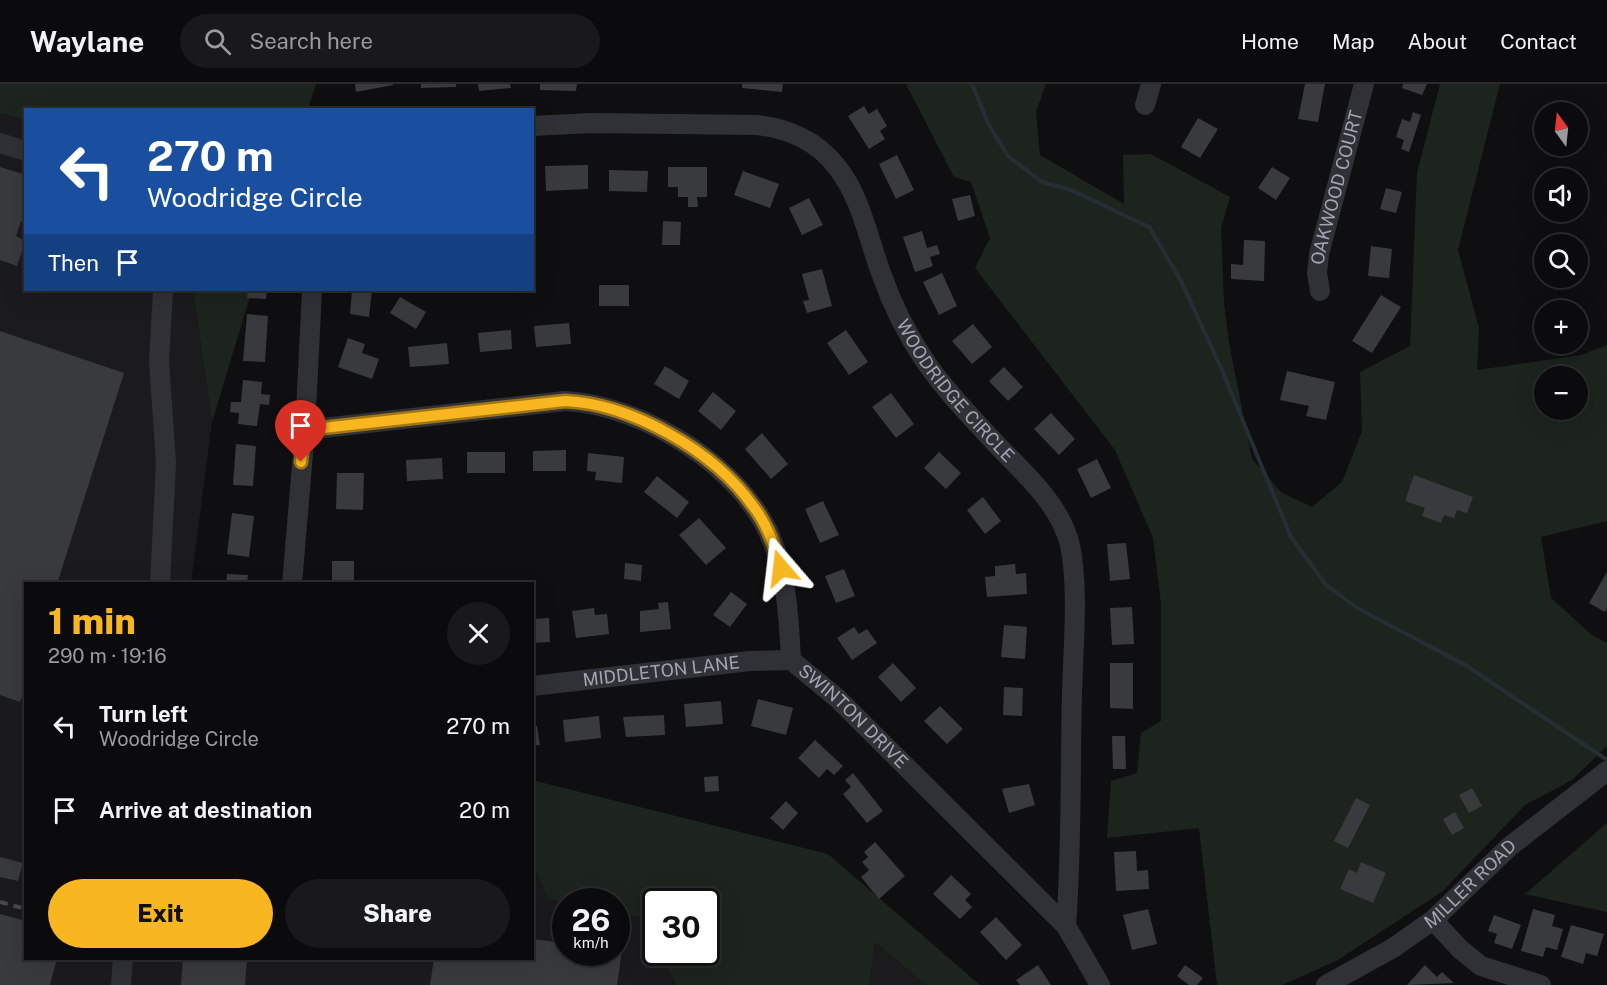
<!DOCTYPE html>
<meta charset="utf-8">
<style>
body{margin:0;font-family:"Public Sans",sans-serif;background:#19191b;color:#f1f3f6;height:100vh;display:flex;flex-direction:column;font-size:22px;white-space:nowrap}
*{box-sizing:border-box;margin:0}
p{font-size:20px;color:#9a9b9d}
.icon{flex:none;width:33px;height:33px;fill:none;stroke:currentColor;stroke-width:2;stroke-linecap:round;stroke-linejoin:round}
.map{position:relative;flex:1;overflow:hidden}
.details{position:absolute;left:24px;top:498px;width:510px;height:378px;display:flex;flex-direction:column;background:#0b0b0d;border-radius:0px;box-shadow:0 6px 24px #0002,0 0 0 2px #2b2b2e}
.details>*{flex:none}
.guide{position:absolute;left:24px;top:24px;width:510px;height:183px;border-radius:0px;box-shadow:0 6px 24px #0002,0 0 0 2px #2b2b2e;background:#1a4fa0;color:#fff;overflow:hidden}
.needle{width:39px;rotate:345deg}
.fabs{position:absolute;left:1534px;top:18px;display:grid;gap:12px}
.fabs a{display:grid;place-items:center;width:54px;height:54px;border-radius:50%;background:#0b0b0d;box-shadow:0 6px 24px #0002,0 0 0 2px #2b2b2e;font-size:30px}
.speed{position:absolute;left:552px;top:804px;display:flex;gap:12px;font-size:30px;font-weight:700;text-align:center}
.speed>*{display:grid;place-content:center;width:78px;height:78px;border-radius:50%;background:#0b0b0d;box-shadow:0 6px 24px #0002,0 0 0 2px #2b2b2e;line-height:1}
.speed small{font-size:15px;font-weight:400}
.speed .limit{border:3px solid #111;border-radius:9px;background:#fff;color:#111}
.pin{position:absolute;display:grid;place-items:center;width:51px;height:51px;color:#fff;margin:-62px -26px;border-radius:50% 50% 50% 0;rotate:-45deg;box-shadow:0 0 6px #0007}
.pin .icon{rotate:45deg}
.me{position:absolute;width:66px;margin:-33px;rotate:343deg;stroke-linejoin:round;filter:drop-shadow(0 0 4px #0008)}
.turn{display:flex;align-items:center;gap:21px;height:126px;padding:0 24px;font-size:27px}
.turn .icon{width:78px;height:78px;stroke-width:2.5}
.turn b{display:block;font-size:42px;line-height:51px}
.then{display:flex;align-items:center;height:57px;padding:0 24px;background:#0003;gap:12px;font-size:22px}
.round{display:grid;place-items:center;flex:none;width:63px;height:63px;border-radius:32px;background:#19191b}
.summary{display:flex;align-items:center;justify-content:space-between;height:102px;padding:0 24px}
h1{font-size:36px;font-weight:800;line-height:45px;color:#f8b620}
.cta{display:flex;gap:12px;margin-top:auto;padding:12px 24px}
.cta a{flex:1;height:69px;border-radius:36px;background:#f8b620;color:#111;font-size:24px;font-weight:800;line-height:69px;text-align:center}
.cta a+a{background:#19191b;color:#f1f3f6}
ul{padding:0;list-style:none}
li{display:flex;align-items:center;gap:18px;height:84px;padding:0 24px}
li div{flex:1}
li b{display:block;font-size:22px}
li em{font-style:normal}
header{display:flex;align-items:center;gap:36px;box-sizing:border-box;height:84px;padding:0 30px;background:#0b0b0d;border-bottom:2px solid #2b2b2e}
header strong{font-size:28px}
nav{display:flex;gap:33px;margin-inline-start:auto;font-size:21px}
.search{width:420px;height:54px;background:#19191b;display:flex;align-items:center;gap:15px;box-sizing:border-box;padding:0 21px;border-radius:33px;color:#9a9b9d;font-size:22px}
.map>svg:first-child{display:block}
.built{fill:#1b1b1e}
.green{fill:#1c241d;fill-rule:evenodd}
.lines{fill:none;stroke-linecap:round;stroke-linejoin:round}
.stream{stroke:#262e35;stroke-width:4}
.building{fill:#393a3e}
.minor{stroke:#303136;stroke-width:20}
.rail{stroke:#47494f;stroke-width:4;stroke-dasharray:8 6;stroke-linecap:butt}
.route-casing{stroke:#a17615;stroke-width:15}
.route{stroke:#f8b620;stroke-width:10}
.labels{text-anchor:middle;stroke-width:6;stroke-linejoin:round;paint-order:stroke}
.street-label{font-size:18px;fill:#a0a5b2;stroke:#0a0a0c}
</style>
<header>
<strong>Waylane</strong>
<div class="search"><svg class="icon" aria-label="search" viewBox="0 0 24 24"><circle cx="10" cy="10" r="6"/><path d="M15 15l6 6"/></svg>Search here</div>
<nav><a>Home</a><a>Map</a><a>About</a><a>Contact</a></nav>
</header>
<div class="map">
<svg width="1607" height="901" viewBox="0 0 1607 901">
<rect width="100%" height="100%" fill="#0f0f11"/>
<path class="built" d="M0,29L25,36L26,206H193L212,338L191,499L26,500V874H532L533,780L548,815L565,819L566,868H616L617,829L640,833L655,861L656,868L659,869L677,901H0Z
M875,858L926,901H869Z"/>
<path class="green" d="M0,0H316L308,25L26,26L25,36L0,29Z
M906,0H1046L1036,28L1040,71L1124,120L1123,71L1151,70L1230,113L1221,144L1224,219L1229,259L1252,375L1282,409L1312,423L1342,398L1362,347L1360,288L1410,262L1417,89L1440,0H1500L1458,166L1479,244L1477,286L1581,271L1607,261V437L1541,453L1551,514L1592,551L1607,559V662L1572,696L1525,721L1443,807L1338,876L1282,901H1217L1199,744L1107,754L1111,697L1137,689L1141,649L1161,637V520L1153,454L1115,366L975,184L990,154L971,98L954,93ZM1545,292H1578V326H1545Z
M193,206H252L212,338Z
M532,696L828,770L980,901H926L875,858L869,901H677L659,869L706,868V818H656L655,861L640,833L617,829L616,818L565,819L548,815L533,780Z
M1607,739V828L1525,810Z"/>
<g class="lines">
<path class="stream" d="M972,0L989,41L1008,72L1042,98L1071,106L1149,143L1181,197L1221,284L1291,453L1326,501L1359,525L1467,582L1607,676"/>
</g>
<path class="building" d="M355,0H393V1L356,8Z
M421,0H456V3L421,4Z
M478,0H510L511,4L479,7Z
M540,0H577L576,7L540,6Z
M742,0H783L782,8L742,4Z
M1305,0H1325L1318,38L1298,35Z
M1403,0H1427L1422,11L1402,4Z
M864,22L869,30L877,25L887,42L880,47L885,55L869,65L848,32Z
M1413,28L1421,31L1409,68L1401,65L1404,56L1396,53L1402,35L1410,38Z
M1198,34L1218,45L1200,74L1181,63Z
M897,71L914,106L896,115L879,80Z
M588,81V105L546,107L545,82Z
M0,83L26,91V139L21,137L16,152L26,157L17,182L0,176Z
M668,83H707V113H697L698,123H688V113H678V103H668Z
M1272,83L1290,94L1276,116L1258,104Z
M609,86L648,87L647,108L609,107Z
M743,87L779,100L770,124L734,111Z
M1386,104L1402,108L1396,129L1380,125Z
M970,111L975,132L958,137L952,115Z
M809,114L823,141L802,151L789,124Z
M663,137L681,138L680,161H662Z
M922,147L927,164L937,161L940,170L930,173L933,182L915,188L903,153Z
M1244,156L1265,157L1264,197L1231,195V180L1243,181Z
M1371,162L1392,165L1389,194L1368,192Z
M822,185L832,222L807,229L803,217L809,216L802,190Z
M942,189L957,222L939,231L923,198Z
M599,201H629V222H599Z
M248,206H267L266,215L247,214Z
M352,206H372L369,233L350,230Z
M1381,211L1401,223L1372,269L1352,257Z
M400,213L426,228L416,245L390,229Z
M247,230L268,232L265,278L243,277Z
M569,239L571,260L536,263L534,242Z
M973,240L992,263L972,280L952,257Z
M511,246L512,265L480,268L478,249Z
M846,246L868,278L849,291L827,259Z
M0,247L124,289L57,500H26V601L20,618L0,611Z
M348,254L365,260L362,269L379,275L372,295L338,283Z
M447,259L449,280L410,283L408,263Z
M665,282L689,297L679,315L654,300Z
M1004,283L1023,303L1008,317L989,297Z
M1287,287L1335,298L1326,336L1306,332L1309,322L1280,316Z
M243,296L262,298L261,310L270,311L269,321L260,320L257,342L238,340L239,329L230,328L231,318H241Z
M713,308L736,327L721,346L698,327Z
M891,309L914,340L896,354L872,323Z
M1051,329L1075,355L1059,371L1034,345Z
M762,349L788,380L771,395L745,365Z
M236,360L256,362L253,402L233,401Z
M566,366V387H533V367Z
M467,368H505V389H467Z
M939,368L961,389L946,405L924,384Z
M588,369L624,373L622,399L595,396L596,388L587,387Z
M442,374L443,395L407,397L406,376Z
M1097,375L1111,404L1091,414L1077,385Z
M337,389H364L363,426L336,425Z
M1414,391L1473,413L1467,429L1457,426L1454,434L1444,431L1441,439L1422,432L1425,424L1405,417Z
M657,392L689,418L677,434L644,408Z
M983,413L1001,437L985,450L967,426Z
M823,417L839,451L820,459L805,425Z
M232,429L254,432L249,473L227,470Z
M699,434L726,464L706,481L679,451Z
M1126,459L1130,495L1110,497L1107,460Z
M332,477H354V500H332Z
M625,479L642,481L641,497L624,495Z
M1015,480L1016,490L1026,489L1027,510L987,513L985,493L995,492V482Z
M844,485L855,512L836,519L825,492Z
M1607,488V524L1605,528L1589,519Z
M227,490L248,491L247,500H226Z
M731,508L747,520L730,543L713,531Z
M668,518L671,545L640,548V527L659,525L658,519Z
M1132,523L1134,560L1112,561L1110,524Z
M594,524L595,531L607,530L609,550L576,554L572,527Z
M549,534L550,558L532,559V535Z
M1004,541L1027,543L1025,575L1001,573Z
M854,543L859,550L867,545L877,559L852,576L837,554Z
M893,579L916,604L901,618L878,593Z
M1110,579H1133V625L1110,624Z
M1004,603L1023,604L1022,632L1003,631Z
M758,615L793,624L786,651L751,642Z
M721,617L723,640L686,643L684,620Z
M940,622L963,645L947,660L924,637Z
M664,631L665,651L626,653L623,633Z
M599,632L601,654L565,658L563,636Z
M532,642H537L540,661L532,662Z
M1112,652H1125L1126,685H1113Z
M815,656L843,682L834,691L827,685L819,694L798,674Z
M853,689L883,727L867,739L843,710L851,703L845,696Z
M718,692L719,707L705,708L704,693Z
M1029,700L1035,721L1009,729L1002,705Z
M1472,704L1482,722L1469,729L1459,711Z
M1356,714L1370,721L1348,764L1334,757Z
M786,717L798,729L783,746L770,734Z
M1455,728L1464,744L1452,751L1443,735Z
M875,758L905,792L879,815L861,793L869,786L862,778L868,773L864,768Z
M1136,767L1137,787L1148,786L1149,805L1116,807L1114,768Z
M0,773L23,779L18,797L0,793Z
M1361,778L1386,789L1373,819L1340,805L1349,785L1357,789Z
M951,791L971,810L965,816L972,823L960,835L933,810Z
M1148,825L1157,860L1132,866L1123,831Z
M1533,825L1555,831L1552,842L1563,845L1557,866L1546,863L1543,873L1521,867Z
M0,830L26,837V874H57L50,901H0Z
M1494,831L1521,841L1512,865L1494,859L1497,850L1488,847Z
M996,833L1022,861L1006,876L980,848Z
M1571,841L1604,850L1597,872L1586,869L1583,880L1561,873Z
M532,855L566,859V868L622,866L617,901H430L434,874H532Z
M183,874H247L245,901H181Z
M1038,881L1051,901H1020L1016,896Z
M1185,881L1203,894L1197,901H1189L1177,892Z
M1425,881L1437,893L1442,888L1454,899L1407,901Z"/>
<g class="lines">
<g class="minor">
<path d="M1145,21L1151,0"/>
<path id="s1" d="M532,42L591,39L757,41C789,45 816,56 837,83C861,113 868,154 881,189C892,221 908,252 927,280C949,311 975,337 1000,364C1028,393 1060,421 1070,461C1079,504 1073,565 1072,610C1070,687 1072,764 1066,842"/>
<path d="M0,59L26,67"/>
<path id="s2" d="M1320,207L1317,189L1319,170L1364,0"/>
<path id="s3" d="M305,346L565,317C644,321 745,384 773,459C787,496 789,537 791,576L837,614L1066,842L1100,901"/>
<path d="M160,500L166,379L159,277L163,206"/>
<path d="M292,500L305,346L312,206"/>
<path id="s4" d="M532,602L750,577L791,576"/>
<path d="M1433,836L1460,865L1481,882L1541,901"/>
<path d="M121,901L123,874"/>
<path id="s5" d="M1326,901L1393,864L1433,836L1509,763L1607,687"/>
</g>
<path class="rail" d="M0,818L26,825"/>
</g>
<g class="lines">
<g class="route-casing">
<path id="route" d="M301,378L305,346L565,317C632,320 714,367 753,422C767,440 775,462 781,484"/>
</g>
<use href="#route" class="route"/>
</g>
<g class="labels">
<g class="street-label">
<text dy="6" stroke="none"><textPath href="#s2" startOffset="106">OAKWOOD COURT</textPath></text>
<text dy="6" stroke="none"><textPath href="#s1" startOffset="574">WOODRIDGE CIRCLE</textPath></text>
<text dy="6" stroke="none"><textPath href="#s4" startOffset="130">MIDDLETON LANE</textPath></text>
<text dy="6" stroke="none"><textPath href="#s3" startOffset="728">SWINTON DRIVE</textPath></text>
<text dy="6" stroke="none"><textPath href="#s5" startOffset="177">MILLER ROAD</textPath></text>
</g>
</g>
</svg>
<div class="fabs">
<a><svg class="needle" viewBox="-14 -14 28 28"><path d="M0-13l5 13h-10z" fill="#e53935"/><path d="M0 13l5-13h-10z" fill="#9a9b9d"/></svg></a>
<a><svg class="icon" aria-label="sound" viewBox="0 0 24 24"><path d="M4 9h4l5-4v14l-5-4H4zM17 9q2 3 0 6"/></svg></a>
<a><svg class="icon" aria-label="search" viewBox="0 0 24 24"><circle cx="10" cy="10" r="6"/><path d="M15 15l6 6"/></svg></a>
<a>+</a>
<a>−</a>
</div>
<div class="speed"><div>26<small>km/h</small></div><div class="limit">30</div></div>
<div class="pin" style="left:301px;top:378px;background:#d93025"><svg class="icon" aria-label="arrive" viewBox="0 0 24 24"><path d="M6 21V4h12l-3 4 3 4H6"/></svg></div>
<svg class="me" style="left:781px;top:484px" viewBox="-20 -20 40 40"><path d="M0-17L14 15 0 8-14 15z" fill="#f8b620" stroke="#fff" stroke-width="4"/></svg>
<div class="guide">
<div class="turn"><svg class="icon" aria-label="left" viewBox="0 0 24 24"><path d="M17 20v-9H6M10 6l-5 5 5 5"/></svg><div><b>270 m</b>Woodridge Circle</div></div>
<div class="then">Then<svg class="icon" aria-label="arrive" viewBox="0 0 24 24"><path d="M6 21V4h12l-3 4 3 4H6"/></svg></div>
</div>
<section class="details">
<div class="summary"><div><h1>1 min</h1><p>290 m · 19:16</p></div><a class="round"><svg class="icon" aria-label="close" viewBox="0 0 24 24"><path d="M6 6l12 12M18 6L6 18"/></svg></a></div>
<ul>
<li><svg class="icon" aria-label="left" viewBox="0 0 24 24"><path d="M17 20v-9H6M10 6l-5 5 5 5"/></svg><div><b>Turn left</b><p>Woodridge Circle</p></div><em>270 m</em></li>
<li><svg class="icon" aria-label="arrive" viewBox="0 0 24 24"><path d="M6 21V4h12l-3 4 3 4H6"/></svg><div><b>Arrive at destination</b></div><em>20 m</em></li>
</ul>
<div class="cta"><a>Exit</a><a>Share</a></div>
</section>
</div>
